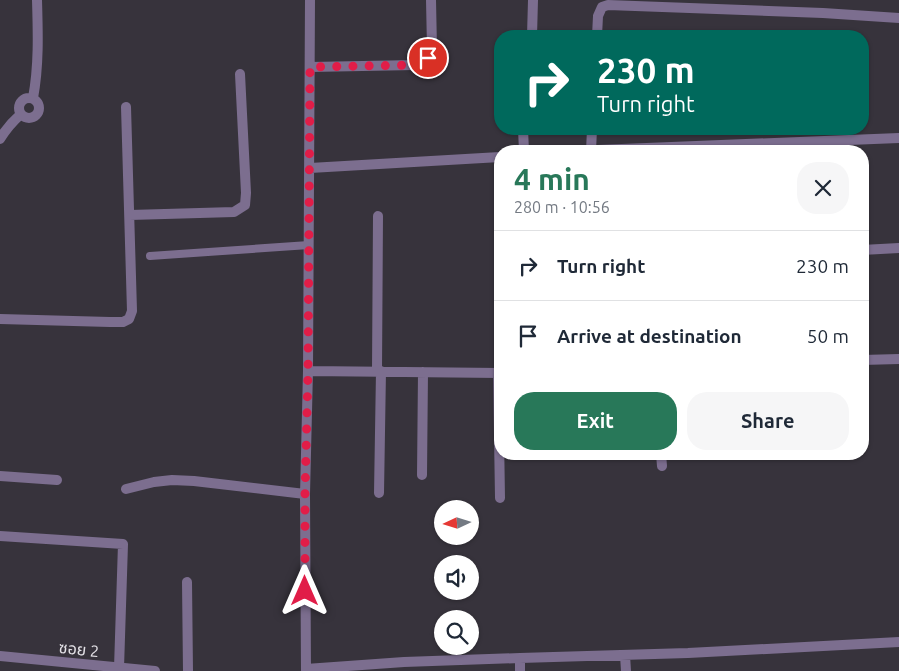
<!DOCTYPE html>
<meta charset="utf-8">
<style>
body{margin:0;font-family:Ubuntu,"Noto Sans Thai",sans-serif;background:#f6f6f7;color:#1f2937;height:100vh;display:flex;flex-direction:column;font-size:19px;white-space:nowrap}
*{box-sizing:border-box;margin:0}
p{font-size:16px;color:#747a83}
.icon{flex:none;width:28px;height:28px;fill:none;stroke:currentColor;stroke-width:2;stroke-linecap:round;stroke-linejoin:round}
.map{position:relative;flex:1;overflow:hidden}
.sheet{position:absolute;left:494px;top:145px;width:375px;height:315px;display:flex;flex-direction:column;background:#fff;border-radius:20px;box-shadow:0 1px 4px #0004}
.sheet>*{flex:none}
.hud{position:absolute;left:494px;top:30px;width:375px;height:105px;border-radius:20px;box-shadow:0 1px 4px #0004;background:#00695c;color:#fff;overflow:hidden}
.needle{width:32px;rotate:266deg}
.tools{position:absolute;left:434px;top:500px;display:grid;gap:10px}
.tools a{display:grid;place-items:center;width:45px;height:45px;border-radius:50%;background:#fff;box-shadow:0 1px 4px #0004;font-size:25px}
.pin{position:absolute;display:grid;place-items:center;width:42px;height:42px;color:#fff;margin:-21px;border:2px solid #fff;border-radius:50%;box-shadow:0 1px 5px #0007}
.me{position:absolute;width:55px;margin:-28px;rotate:0deg;stroke-linejoin:round;filter:drop-shadow(0 0 4px #0008)}
.turn{display:flex;align-items:center;gap:18px;height:105px;padding:0 20px;font-size:22px}
.turn .icon{width:65px;height:65px;stroke-width:2.5}
.turn b{display:block;font-size:35px;line-height:42px}
.round{display:grid;place-items:center;flex:none;width:52px;height:52px;border-radius:20px;background:#f6f6f7}
.head{display:flex;align-items:center;justify-content:space-between;height:85px;padding:0 20px}
h1{font-size:30px;font-weight:600;line-height:38px;color:#287859}
.button{display:flex;gap:10px;margin-top:auto;padding:10px 20px}
.button a{flex:1;height:58px;border-radius:20px;background:#287859;color:#fff;font-size:20px;font-weight:600;line-height:58px;text-align:center}
.button a+a{background:#f6f6f7;color:#1f2937}
ul{padding:0;list-style:none}
li{display:flex;align-items:center;gap:15px;height:70px;padding:0 20px;border-top:1px solid #e0e1e3}
li div{flex:1}
li b{display:block;font-size:19px}
li em{font-style:normal}
.map>svg:first-child{display:block}
.lines{fill:none;stroke-linecap:round;stroke-linejoin:round}
.service{stroke:#7c6e8f;stroke-width:8}
.minor{stroke:#7c6e8f;stroke-width:10}
.route{stroke:#e11d48;stroke-width:9;stroke-dasharray:0 16.2}
.labels{text-anchor:middle;stroke-width:4.5;stroke-linejoin:round;paint-order:stroke}
.street-label{font-size:16px;fill:#e4e2e7;stroke:#37333c}
</style>
<div class="map">
<svg width="899" height="671" viewBox="0 0 899 671">
<rect width="100%" height="100%" fill="#37333c"/>
<g class="lines">
<path class="service" d="M150,256L309,245"/>
<path class="minor" d="M532,36L533,0
M597,36L598,16L602,7L608,5L823,13L899,18
M310,67L415,65L428,58L432,48L431,0
M19 108a10 10 0 1 1 20 0a10 10 0 1 1-20 0Z
M33,98C39,66 38,33 37,0
M523,129L524,151
M0,139C6,129 12,122 21,114
M572,151L899,138
M591,151L592,129
M310,168L500,157
M130,215L234,212L245,205L246,193L240,74
M862,250L899,248
M0,319L110,322H123L129,319L132,311L126,107
M862,360L899,359
M308,371L500,373
M377,371L378,216
M498,373L500,498
M661,454L662,466
M422,475L423,372
M0,476L57,480
M126,489L154,482L172,480L194,481L305,494
M379,493L381,371
M0,536L123,544L119,668
M187,582L188,671
M625,655L626,671
M0,656L155,671
M520,658V671
M306,669L404,662L520,658L688,653L899,642
M306,671L305,494L308,371L310,0"/>
</g>
<g class="lines">
<path class="route" d="M305,591V494L308,371L310,67L415,65L428,58"/>
</g>
<g class="labels">
<g class="street-label">
<text transform="translate(79 649) rotate(6)" y="6">ซอย 2</text>
</g>
</g>
</svg>
<div class="tools">
<a><svg class="needle" viewBox="-14 -14 28 28"><path d="M0-13l5 13h-10z" fill="#e53935"/><path d="M0 13l5-13h-10z" fill="#747a83"/></svg></a>
<a><svg class="icon" aria-label="sound" viewBox="0 0 24 24"><path d="M4 9h4l5-4v14l-5-4H4zM17 9q2 3 0 6"/></svg></a>
<a><svg class="icon" aria-label="search" viewBox="0 0 24 24"><circle cx="10" cy="10" r="6"/><path d="M15 15l6 6"/></svg></a>
</div>
<div class="pin" style="left:428px;top:58px;background:#d93025"><svg class="icon" aria-label="arrive" viewBox="0 0 24 24"><path d="M6 21V4h12l-3 4 3 4H6"/></svg></div>
<svg class="me" style="left:305px;top:591px" viewBox="-20 -20 40 40"><path d="M0-17L14 15 0 8-14 15z" fill="#e11d48" stroke="#fff" stroke-width="4"/></svg>
<div class="hud">
<div class="turn"><svg class="icon" aria-label="right" viewBox="0 0 24 24"><path d="M7 20v-9h11M14 6l5 5-5 5"/></svg><div><b>230 m</b>Turn right</div></div>
</div>
<section class="sheet">
<div class="head"><div><h1>4 min</h1><p>280 m · 10:56</p></div><a class="round"><svg class="icon" aria-label="close" viewBox="0 0 24 24"><path d="M6 6l12 12M18 6L6 18"/></svg></a></div>
<ul>
<li><svg class="icon" aria-label="right" viewBox="0 0 24 24"><path d="M7 20v-9h11M14 6l5 5-5 5"/></svg><div><b>Turn right</b></div><em>230 m</em></li>
<li><svg class="icon" aria-label="arrive" viewBox="0 0 24 24"><path d="M6 21V4h12l-3 4 3 4H6"/></svg><div><b>Arrive at destination</b></div><em>50 m</em></li>
</ul>
<div class="button"><a>Exit</a><a>Share</a></div>
</section>
</div>
